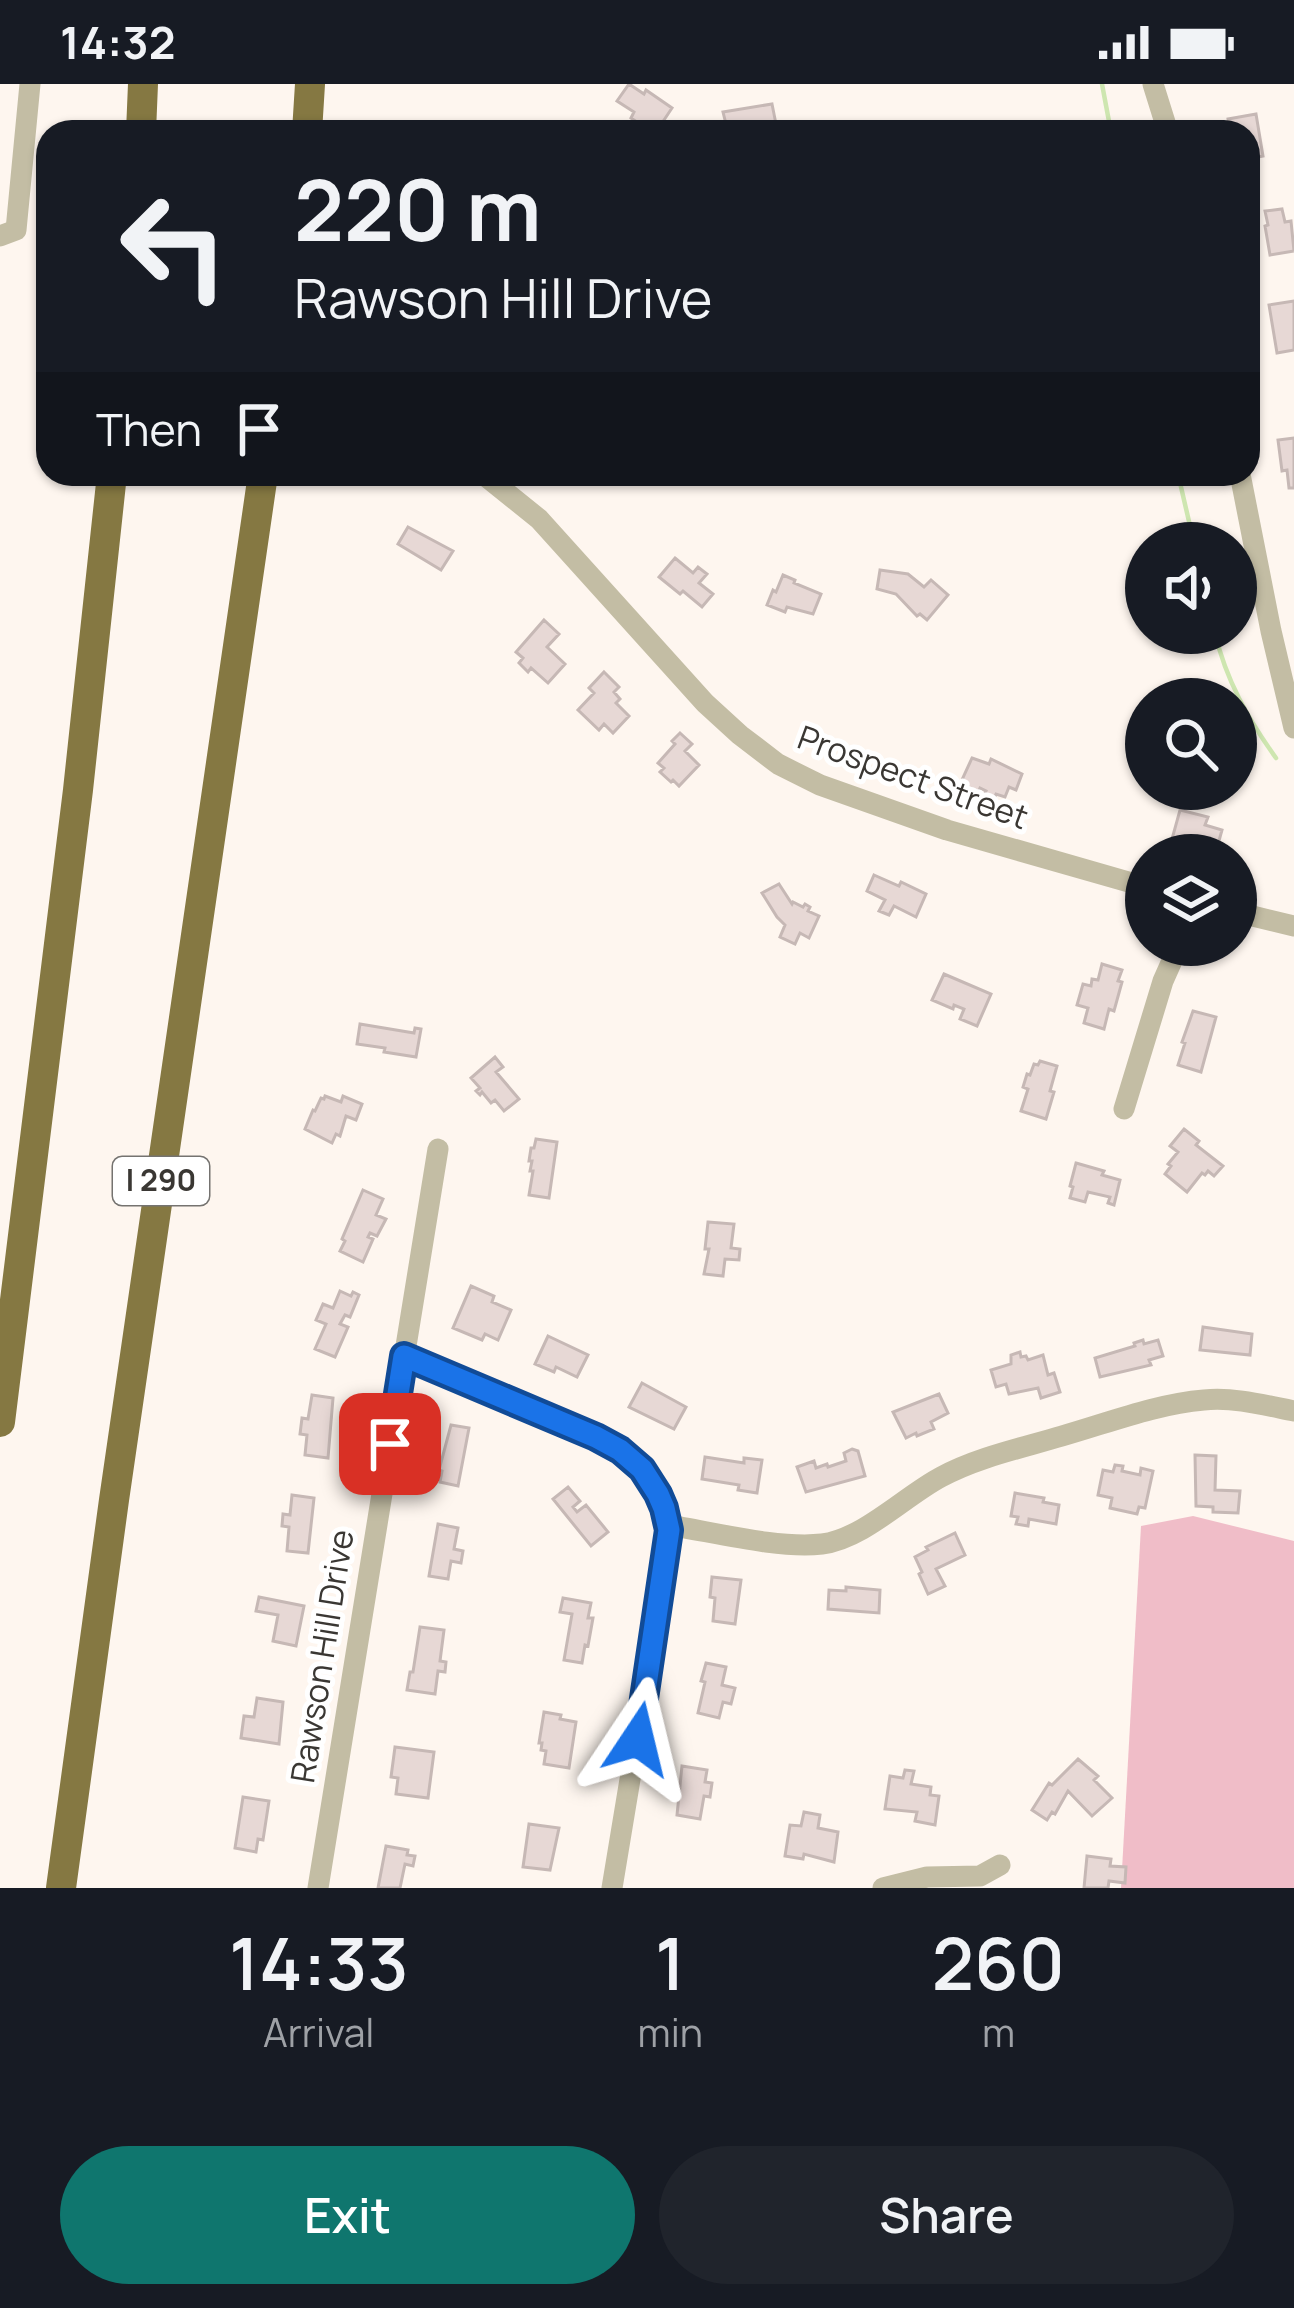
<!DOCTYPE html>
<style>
body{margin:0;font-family:Manrope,sans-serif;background:#20242c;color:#f1f3f6;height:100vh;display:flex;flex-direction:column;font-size:45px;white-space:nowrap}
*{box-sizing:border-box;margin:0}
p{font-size:39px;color:#9ea1a6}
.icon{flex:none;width:66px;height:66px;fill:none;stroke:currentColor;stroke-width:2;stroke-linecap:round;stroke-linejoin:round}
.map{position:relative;height:1804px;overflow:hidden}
.details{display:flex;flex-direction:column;background:#171b24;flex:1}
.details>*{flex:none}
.guide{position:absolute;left:36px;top:36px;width:1224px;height:366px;border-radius:36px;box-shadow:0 3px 9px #0004;background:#171b24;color:#f1f3f6;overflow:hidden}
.controls{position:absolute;left:1125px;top:438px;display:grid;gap:24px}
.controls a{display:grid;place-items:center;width:132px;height:132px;border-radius:50%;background:#171b24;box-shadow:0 3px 9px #0004;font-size:60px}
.pin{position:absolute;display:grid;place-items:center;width:102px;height:102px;color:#fff;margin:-51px;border-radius:24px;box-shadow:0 6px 18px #0006}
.me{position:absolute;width:132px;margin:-66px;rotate:10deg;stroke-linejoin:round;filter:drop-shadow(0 0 9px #0008)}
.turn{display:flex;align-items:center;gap:42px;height:252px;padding:0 60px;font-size:54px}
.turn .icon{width:156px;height:156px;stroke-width:2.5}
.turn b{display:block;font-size:84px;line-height:102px}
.then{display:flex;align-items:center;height:114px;padding:0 60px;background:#0003;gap:24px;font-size:45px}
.eta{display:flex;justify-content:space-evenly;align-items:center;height:204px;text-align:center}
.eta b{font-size:72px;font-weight:600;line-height:84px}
.cta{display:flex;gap:24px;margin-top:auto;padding:24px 60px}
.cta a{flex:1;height:138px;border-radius:72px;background:#0f766e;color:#fff;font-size:48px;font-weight:600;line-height:138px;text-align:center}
.cta a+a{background:#20242c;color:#f1f3f6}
.status{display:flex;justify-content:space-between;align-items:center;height:84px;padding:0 60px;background:#171b24;direction:ltr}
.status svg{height:33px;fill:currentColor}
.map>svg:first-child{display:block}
.green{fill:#f0bdc8}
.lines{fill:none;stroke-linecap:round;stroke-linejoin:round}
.stream{stroke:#cee6b0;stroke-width:4.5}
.building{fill:#e7d8d5;stroke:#c6b8b5;stroke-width:3}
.minor{stroke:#c3bda4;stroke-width:21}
.highway{stroke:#857842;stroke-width:30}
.route-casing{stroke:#114b97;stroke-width:30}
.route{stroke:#1a73e8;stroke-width:21}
.labels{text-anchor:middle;stroke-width:10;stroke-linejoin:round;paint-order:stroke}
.shield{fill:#fff;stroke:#757370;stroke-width:3}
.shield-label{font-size:30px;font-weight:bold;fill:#3a3733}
.street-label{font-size:33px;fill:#3a3733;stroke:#fff}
</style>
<div class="status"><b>14:32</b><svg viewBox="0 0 49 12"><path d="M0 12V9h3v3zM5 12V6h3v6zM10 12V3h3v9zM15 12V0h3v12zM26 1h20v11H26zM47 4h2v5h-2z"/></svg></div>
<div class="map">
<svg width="1294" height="1804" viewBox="0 0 1294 1804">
<rect width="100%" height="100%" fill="#fef6ef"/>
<path class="green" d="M1193,1432L1294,1457V1804H1121L1141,1442Z"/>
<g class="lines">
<path class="stream" d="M1102,0L1111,48
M1178,390L1194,459
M1215,549C1226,596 1248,635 1276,674"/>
</g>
<path class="building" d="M629,0L644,10L646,6L672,24L658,45L650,40L647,45L631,34L634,28L617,17Z
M772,20L776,40L741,48H728L723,28Z
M1256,30L1263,72L1248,75V48H1230L1228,35Z
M1282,125L1285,138L1291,137L1294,167L1270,171L1265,142L1268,141L1265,127Z
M1294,217V266L1277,269L1269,221Z
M1294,354V404H1289L1287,386L1282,387L1278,356Z
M408,443L453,467L441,486L398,460Z
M675,474L693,489L698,483L707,490L699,499L713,510L702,523L683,507L680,510L659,493Z
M880,486L908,490L924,503L931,496L948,511L927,536L920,530L917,532L896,510L877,505Z
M783,491L795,496L794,499L821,510L813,530L787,523L785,528L767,521L773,506L776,508Z
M544,536L559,550L547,563L565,580L548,599L531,584L528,588L519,579L523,574L516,568Z
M604,588L619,603L614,608L620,615L616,619L629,632L613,649L604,640L599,646L578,626L594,609L589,604Z
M680,649L692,660L685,667L699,681L679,702L673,696L671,698L660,688L664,684L658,679L675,660L672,657Z
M972,674L989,680L991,675L1022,690L1016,706L1009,703L1005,713L996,710L994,715L984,711L986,707L980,704L975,716L956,709Z
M1180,726L1208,733L1205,741L1222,746L1217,764L1172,755Z
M874,791L899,802L901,798L926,810L916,833L894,822L889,831L879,827L885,816L867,807Z
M779,800L792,820L793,818L803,823L805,820L810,823L808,827L819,832L809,854L800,849L795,860L780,853L785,841L777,833L762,809Z
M1102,880L1122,886L1118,897L1122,898L1114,927L1109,925L1104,945L1084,939L1088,924L1077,921L1083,900L1091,902L1092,895L1098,896Z
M944,890L991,910L977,942L960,935L964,925L954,921L953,925L932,916Z
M1193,927L1216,933L1201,988L1178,981L1185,959L1182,958Z
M360,940L414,949L415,944L421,945L416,973L384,968L385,964L357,960Z
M495,973L503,983L496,988L519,1015L504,1027L495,1016L491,1019L482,1008L480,1011L476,1007L480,1004L471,994Z
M1040,977L1057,982L1050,1007L1054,1008L1046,1035L1021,1027L1028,1005L1023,1003L1027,990L1030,991L1034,980L1038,981Z
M325,1012L341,1018L343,1012L362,1020L356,1036L346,1032L340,1052L336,1050L332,1059L305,1045L313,1026L315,1027L321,1014L324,1015Z
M1184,1045L1199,1057L1196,1061L1223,1082L1214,1092L1208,1087L1205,1091L1202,1089L1187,1108L1165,1090L1171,1082L1168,1080L1178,1068L1170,1062Z
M536,1055L557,1058L549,1114L529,1111L533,1087H530L532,1077H529L531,1064H534Z
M1076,1079L1104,1087L1102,1091L1120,1096L1114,1121L1108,1119L1110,1113L1088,1108L1085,1118L1070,1114L1073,1103L1070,1102Z
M363,1106L383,1115L376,1131L386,1135L377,1152L370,1149L368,1153L373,1155L363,1178L340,1167L345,1157L342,1155Z
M708,1138L734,1140L731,1164L740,1165L739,1176L725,1175L723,1192L704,1190L709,1165H705Z
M471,1202L494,1212L492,1218L511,1226L498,1256L485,1250L482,1256L453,1244Z
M340,1207L351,1212L353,1208L359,1211L350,1233L345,1231L340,1240L348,1243L335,1273L315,1265L326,1240L316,1236L323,1220L333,1224Z
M1203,1243L1252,1250L1250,1271L1200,1266Z
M548,1252L588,1271L577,1293L556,1283L554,1288L535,1280Z
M1143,1256L1144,1260L1158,1256L1163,1272L1149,1276L1151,1281L1100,1293L1095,1274L1135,1262L1134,1259Z
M1020,1268L1021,1273L1026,1272L1028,1276L1043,1271L1048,1291L1054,1289L1060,1308L1041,1314L1038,1304L1009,1310L1006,1300L996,1303L991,1286L1011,1280V1271Z
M642,1299L686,1323L674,1345L629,1323Z
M939,1310L948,1329L931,1338L934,1345L917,1352L916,1349L906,1354L893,1328Z
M312,1311L333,1314L328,1374L305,1371L307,1351L300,1350L302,1334L308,1335Z
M451,1341L469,1344L458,1402L440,1398L442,1387L439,1386Z
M852,1365L858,1367L865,1392L806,1408L797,1383L814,1377L816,1384L827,1380L828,1383L846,1377L844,1369Z
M1195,1371L1216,1372L1215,1406L1240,1407L1238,1429L1213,1428V1423L1196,1422Z
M705,1373L744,1379V1374L762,1376L757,1409L738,1406L739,1401L702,1395Z
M1115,1381L1123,1382L1122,1387L1140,1391L1141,1384L1153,1387L1145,1424L1139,1423L1137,1430L1110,1424L1112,1414L1098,1411L1103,1386L1113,1388Z
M568,1403L580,1417L573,1423L577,1428L586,1421L608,1448L591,1462L553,1415Z
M1015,1409L1044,1414L1043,1418L1059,1421L1056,1440L1029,1435L1028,1442L1016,1440L1018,1433L1011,1432Z
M292,1411L314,1414L308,1469L287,1467L289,1443L282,1442L283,1430L290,1431Z
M438,1440L458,1444L454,1465L463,1467L461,1479L451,1477L448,1495L429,1492Z
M955,1449L965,1471L936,1485L945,1502L928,1510L919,1490L922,1488L915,1473L928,1466L926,1463Z
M712,1493L741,1496L735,1540L713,1537L715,1514L710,1513Z
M846,1503L880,1506L879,1529L828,1525L829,1506L846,1507Z
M259,1513L304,1522L296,1562L273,1557L278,1531L256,1527Z
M563,1514L591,1519L588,1534H593L588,1562L585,1561L582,1579L564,1576L572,1530L560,1528Z
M420,1543L444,1546L440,1577L446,1578L445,1588L438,1587L435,1610L407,1606L410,1588H413Z
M706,1579L726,1583L722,1601L735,1604L731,1620L723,1618L719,1634L698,1629L705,1598L701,1597Z
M257,1614L283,1618L279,1660L241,1654L244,1632L254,1633Z
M544,1628L561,1631L560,1635L576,1638L569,1684L544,1680L546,1667L541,1666L542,1659H539Z
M395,1663L434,1668L428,1714L396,1710L398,1694L391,1693Z
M1078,1675L1098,1692L1094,1696L1112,1714L1092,1732L1068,1707L1055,1730L1052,1728L1047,1736L1032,1726L1049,1699L1052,1701Z
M682,1682L707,1686L705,1698L712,1699L710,1713L704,1712L700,1735L677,1731Z
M905,1686L914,1687L911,1700L931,1703L930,1711L939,1712L935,1741L915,1737L917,1728L885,1725L890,1692L903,1694Z
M243,1713L269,1717L263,1756L258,1755L256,1768L235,1764Z
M804,1728L820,1731L818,1744L838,1748L834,1778L804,1770L803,1775L785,1772L790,1741L801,1742Z
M529,1740L559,1744L550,1786L523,1783Z
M386,1762L408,1766L407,1771L415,1772L413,1782L405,1780L400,1804H378Z
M1087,1772L1111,1775L1110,1782L1126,1783L1125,1799L1109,1797L1108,1804H1084Z"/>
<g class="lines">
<path class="minor" d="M1153,0L1168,48
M0,152L16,146L30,0
M483,390L539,435L705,619L740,651L778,680L820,701L947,746L1146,803
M1240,390L1271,547L1294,644
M1236,828L1294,842
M1124,1025L1163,897L1179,861
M404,1272L613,1362C660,1391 671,1426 666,1478L612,1804
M668,1441C713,1448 778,1465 822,1460C863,1455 905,1412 941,1393C978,1373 1022,1364 1062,1352C1108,1339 1156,1320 1204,1316C1234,1313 1264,1321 1294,1327
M318,1804L438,1065
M883,1804L927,1793L980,1792L1000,1781"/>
<path class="highway" d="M141,48L143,0
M307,48L310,0
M0,1338L78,706L112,390
M61,1804L114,1416L263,390"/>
</g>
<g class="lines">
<g class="route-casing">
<path id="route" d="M390,1360L404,1272L596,1353L620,1366L642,1385L658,1410L664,1424L669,1446L638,1655"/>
</g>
<use href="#route" class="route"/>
</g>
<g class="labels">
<rect class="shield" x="113" y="1073" width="96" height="48" rx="9"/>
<g class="shield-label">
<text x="161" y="1107">I 290</text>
</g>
<g class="street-label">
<text transform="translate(913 693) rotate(20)" y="12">Prospect Street</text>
<text transform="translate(322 1572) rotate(-81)" y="12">Rawson Hill Drive</text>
</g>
</g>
</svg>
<div class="controls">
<a><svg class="icon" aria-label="sound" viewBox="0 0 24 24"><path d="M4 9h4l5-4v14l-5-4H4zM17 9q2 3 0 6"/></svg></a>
<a><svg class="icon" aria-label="search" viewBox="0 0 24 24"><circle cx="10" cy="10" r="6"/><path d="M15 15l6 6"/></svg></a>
<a><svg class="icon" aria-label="layers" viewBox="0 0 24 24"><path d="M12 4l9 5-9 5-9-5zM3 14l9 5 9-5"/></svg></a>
</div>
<div class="pin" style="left:390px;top:1360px;background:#d93025"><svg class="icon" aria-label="arrive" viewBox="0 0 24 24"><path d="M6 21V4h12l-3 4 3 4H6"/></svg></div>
<svg class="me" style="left:638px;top:1655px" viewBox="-20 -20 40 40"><path d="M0-17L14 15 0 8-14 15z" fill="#1a73e8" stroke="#fff" stroke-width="4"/></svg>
<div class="guide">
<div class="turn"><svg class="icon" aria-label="left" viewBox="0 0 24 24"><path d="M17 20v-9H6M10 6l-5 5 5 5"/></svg><div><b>220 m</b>Rawson Hill Drive</div></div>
<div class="then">Then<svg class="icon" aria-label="arrive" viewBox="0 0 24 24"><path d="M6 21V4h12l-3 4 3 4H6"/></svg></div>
</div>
</div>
<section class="details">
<div class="eta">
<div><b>14:33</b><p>Arrival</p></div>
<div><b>1</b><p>min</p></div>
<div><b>260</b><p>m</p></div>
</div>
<div class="cta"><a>Exit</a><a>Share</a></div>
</section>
